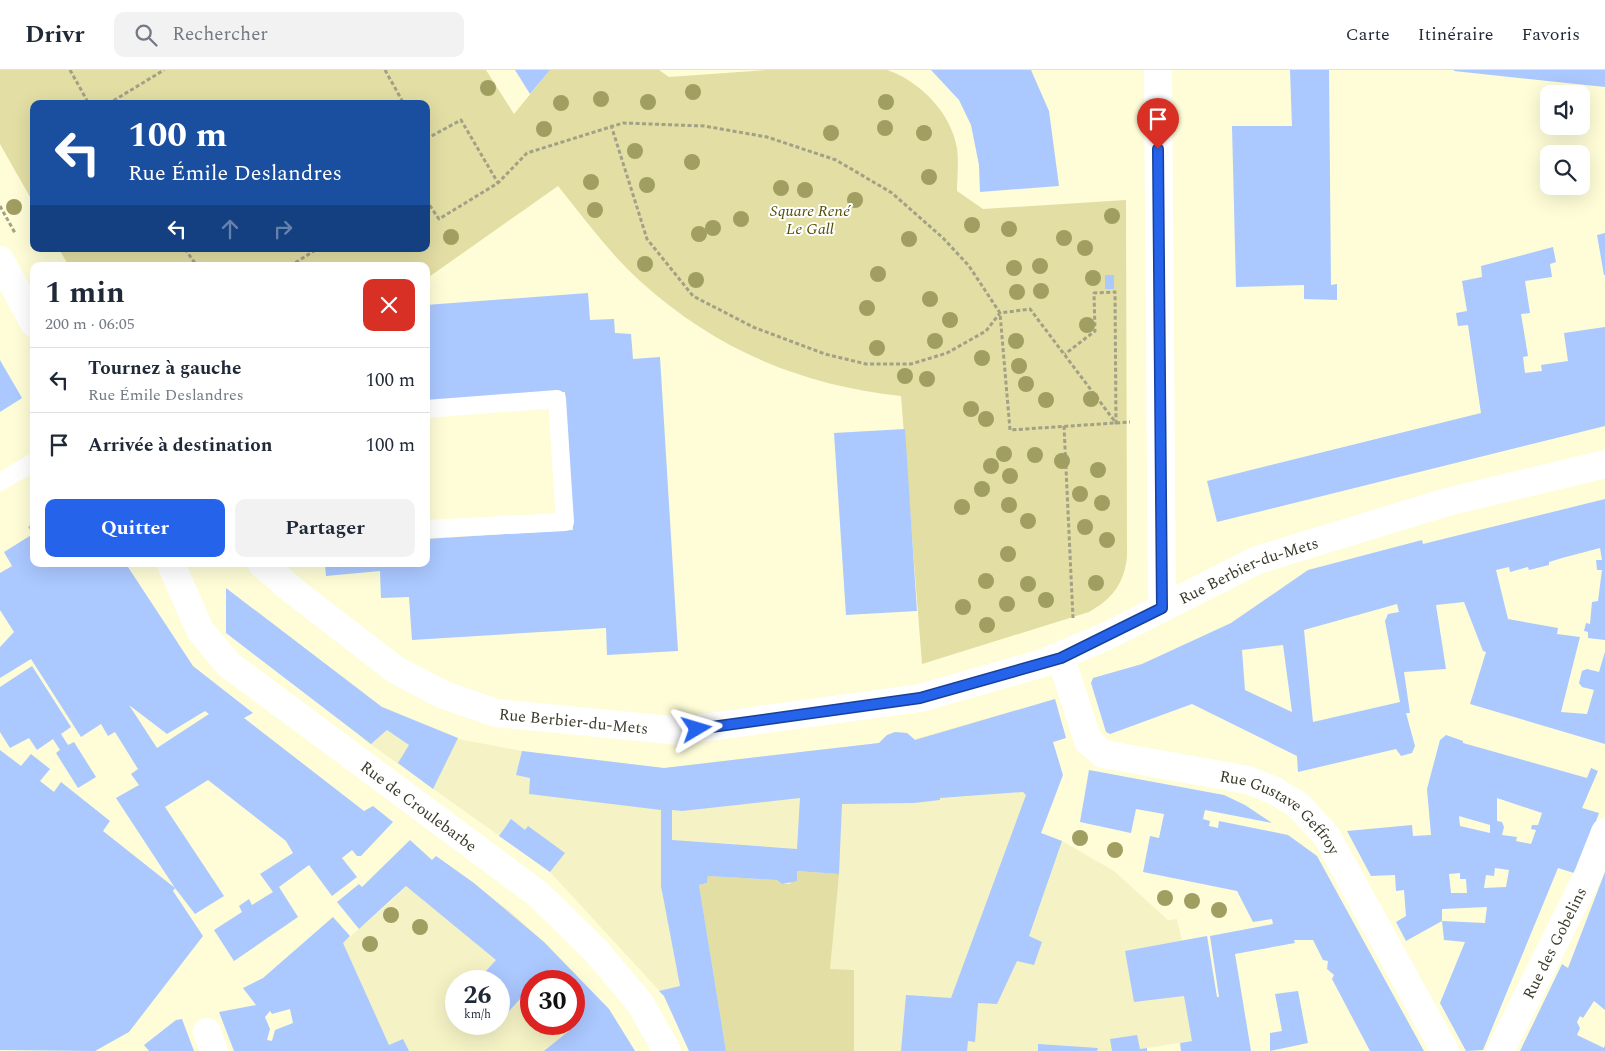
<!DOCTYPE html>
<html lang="fr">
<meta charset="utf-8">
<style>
body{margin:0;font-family:Spectral,serif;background:#f2f2f3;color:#1f2937;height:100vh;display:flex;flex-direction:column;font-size:19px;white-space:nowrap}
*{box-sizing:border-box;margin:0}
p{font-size:16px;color:#747a83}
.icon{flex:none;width:28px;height:28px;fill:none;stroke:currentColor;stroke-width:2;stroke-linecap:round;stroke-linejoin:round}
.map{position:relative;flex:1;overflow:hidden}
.details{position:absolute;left:30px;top:192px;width:400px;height:305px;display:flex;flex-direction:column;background:#fff;border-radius:10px;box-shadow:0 5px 20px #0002}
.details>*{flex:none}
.top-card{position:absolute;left:30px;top:30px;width:400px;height:152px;border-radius:10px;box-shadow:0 5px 20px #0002;background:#1a4fa0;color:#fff;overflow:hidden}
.fabs{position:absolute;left:1540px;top:15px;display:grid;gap:10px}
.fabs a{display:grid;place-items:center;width:50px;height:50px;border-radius:10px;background:#fff;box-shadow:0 5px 20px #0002;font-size:25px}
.speed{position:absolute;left:445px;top:900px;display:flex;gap:10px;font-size:25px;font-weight:700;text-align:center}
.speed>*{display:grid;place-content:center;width:65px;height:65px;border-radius:50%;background:#fff;box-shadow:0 5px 20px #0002;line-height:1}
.speed small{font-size:12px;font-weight:400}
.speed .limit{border:8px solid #d22;background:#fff;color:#111}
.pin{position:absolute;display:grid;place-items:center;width:42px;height:42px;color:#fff;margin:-51px -21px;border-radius:50% 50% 50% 0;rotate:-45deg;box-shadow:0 0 5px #0007}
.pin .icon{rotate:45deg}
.me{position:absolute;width:55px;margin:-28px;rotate:83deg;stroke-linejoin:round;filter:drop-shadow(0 0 4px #0008)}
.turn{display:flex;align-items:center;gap:18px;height:105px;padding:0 15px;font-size:22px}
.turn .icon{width:65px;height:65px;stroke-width:2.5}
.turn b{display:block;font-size:35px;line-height:42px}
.lanes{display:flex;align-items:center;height:48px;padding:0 15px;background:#0003;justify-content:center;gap:25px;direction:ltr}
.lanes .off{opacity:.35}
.round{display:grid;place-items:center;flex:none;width:52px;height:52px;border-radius:10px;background:#f2f2f3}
.head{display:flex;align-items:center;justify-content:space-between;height:85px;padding:0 15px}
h1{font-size:30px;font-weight:700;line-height:38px}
.cta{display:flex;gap:10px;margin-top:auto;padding:10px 15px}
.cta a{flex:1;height:58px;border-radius:10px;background:#2563eb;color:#fff;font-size:20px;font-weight:700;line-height:58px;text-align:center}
.cta a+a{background:#f2f2f3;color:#1f2937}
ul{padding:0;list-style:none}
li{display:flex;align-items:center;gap:15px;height:65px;padding:0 15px;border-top:1px solid #e0e1e3}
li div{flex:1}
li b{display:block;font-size:19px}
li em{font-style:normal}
header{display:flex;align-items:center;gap:30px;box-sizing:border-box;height:70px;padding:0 25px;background:#fff;border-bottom:1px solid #e0e1e3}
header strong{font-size:24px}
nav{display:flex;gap:28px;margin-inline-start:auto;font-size:18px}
.search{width:350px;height:45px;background:#f2f2f3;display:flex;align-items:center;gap:12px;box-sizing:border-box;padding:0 18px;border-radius:10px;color:#747a83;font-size:19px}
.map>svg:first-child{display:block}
.built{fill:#f5f3c5;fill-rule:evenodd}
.green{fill:#e2dea4}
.building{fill:#abc8ff;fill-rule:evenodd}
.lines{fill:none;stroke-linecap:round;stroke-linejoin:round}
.path{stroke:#a2a186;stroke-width:3;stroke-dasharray:4 2.5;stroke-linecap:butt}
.lane{stroke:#fff;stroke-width:18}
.street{stroke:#fff;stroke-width:28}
.tree{fill:#a19e61}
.route-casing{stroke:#184099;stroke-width:12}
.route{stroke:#2563eb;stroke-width:9}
.labels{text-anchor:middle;stroke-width:4;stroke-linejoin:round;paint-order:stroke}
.park-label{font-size:16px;font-style:italic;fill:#555000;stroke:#fff}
.street-label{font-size:16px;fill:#3b3a2b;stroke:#fff}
</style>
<header>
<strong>Drivr</strong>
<div class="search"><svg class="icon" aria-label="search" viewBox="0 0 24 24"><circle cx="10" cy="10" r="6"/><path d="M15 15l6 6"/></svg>Rechercher</div>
<nav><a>Carte</a><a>Itinéraire</a><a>Favoris</a></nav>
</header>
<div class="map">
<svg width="1605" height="981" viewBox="0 0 1605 981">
<rect width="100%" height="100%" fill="#fefdd7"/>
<path class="built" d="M1055,629L1066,668L1053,672L1041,763L1062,771L1114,801L1168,850L1177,849L1182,871L1207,866L1223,966L1128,981H689L664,926L550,802L362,668L382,637L458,669L533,683L664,698L879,673L887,665L895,662L907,663L915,669Z
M436,786L511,842L544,872L609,939L635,981H301L286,923L392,830ZM456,911H499V954H456ZM531,911H574V954H531Z"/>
<path class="green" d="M0,0H486L514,44L550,0H659L669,7L766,0H887C920,11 951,43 957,78C959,92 957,107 957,121L983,139L1126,130L1127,487C1124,514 1112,529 1089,542L922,594L901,326C800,315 715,279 640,211C609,183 584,148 558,116L426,209V196H69L59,179H426V34H34V134L0,74Z
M797,801L839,804L830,899L854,900V981H726L699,815L707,813L708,806L777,810L782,814H790Z"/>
<path class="building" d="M515,0H550L530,24Z
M931,0H1031L1049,41L1059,116L980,122L979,95L971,55L959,30Z
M1290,0H1329L1331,215L1337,214V230L1304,229V215L1236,217L1232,56H1292Z
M1454,0H1605V17L1454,1Z
M1605,163V205H1604L1597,165Z
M1553,177L1556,192L1550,194L1552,207L1525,211L1530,243L1521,244L1528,286L1523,287L1525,303L1542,301L1541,295L1568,291L1564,263L1605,257V356L1217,452L1207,411L1481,343L1468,255L1458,256L1456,243L1467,241L1462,211L1482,207L1481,196Z
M1105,205H1114V219H1105Z
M588,223L590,250L614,249L615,263L631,264L633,289L660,287L678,581L607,585L606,558L412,570L409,527L381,528L380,501L326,506L325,494H426V469L573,460L565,322L426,332V235Z
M0,290L22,328L0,342Z
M905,359L917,541L846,545L834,363Z
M1605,429V570L1588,568V562L1584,561L1586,553L1590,554L1592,532L1598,531L1602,500H1597L1596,490H1602L1600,478L1562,488L1549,492V495L1529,500L1528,497L1510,502L1509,497L1496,500L1508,549L1558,558L1557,564L1580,567L1561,642L1587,644L1594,620L1582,617L1579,613L1582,601L1587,599L1599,602L1605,582V674L1470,634L1486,582L1483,581L1464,532L1436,535L1446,599L1404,602L1410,643H1406L1415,676L1412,683L1401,686L1396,679L1298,702L1297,686L1192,634L1110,664L1106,662L1091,613L1093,608L1142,594L1231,553L1308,500L1422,470L1423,474ZM1397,534L1399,542L1388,544L1385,551L1400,632L1313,652L1304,560ZM1283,575L1292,642L1245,620L1242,580Z
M34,453V494H126L193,596L253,643L244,648L364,741L373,736L393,752L361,786H357L352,780L342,788L357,807L332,826L309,795L279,817L298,847L234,891L214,860L242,842L239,836L249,829L252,835L273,822L260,804L293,783L286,771L208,710L165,737L224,826L195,844L175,818L173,821L203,866L129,962L95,981L0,980V680L21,696L31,684L50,699L40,711L54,722L61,712L110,751L103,761L175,818L116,728L139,715L131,704L138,699L115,662L108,666L101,654L81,667L31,589L0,608V577L14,562L0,540V503L12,496L4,482L33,464L28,457ZM129,635L167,664L205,641L209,644L157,678Z
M226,518L382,637L458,668L433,719L398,693L409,675L387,660L371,674L226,563Z
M32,596L71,657L61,664L68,675L74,672L96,707L78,718L56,683L60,680L53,669L37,680L29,668L10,678L0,662V617Z
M1055,629L1066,668L1053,672L1063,705L1041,763L1062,771L1029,866L1042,872L1034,895L1017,891L997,934L978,933L975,972L968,971L967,981H901L906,925L951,928L1026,725L1023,722L940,728V730L914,733L842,734L839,804L797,801V811L782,814L777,810L708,806L707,813L699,815L726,981H689L664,926L659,921L680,916L661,816V740L529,724L530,708L516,705L522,681L664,698L879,673L887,665L895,662L907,663L915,670ZM800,728L797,779L672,770V740L682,741Z
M1446,665L1463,671V673L1587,708L1591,698L1598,701L1582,738L1599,743L1587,776L1574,803L1558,798L1483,980L1466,981L1440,933L1465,872L1444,870L1442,851L1406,871L1396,852L1406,846L1404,820L1396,821L1395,805L1371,806L1347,761L1412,755L1413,766L1431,765L1427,719L1440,670ZM1497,728L1542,743L1538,755H1532L1531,759L1536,760L1531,774L1516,771L1517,767L1502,765L1504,757L1502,752L1497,751ZM1459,746L1490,755V763L1460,756ZM1495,798L1509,800L1506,817L1484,818L1486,805L1494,806ZM1460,803V809H1466L1467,823H1451L1449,804ZM1487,837L1485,853L1442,851V839Z
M1089,700L1224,725L1245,735L1272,753L1205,740L1203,749L1210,751L1209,756L1218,758L1219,751L1288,765L1317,786L1424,981H1370L1332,909L1334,905L1327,899L1328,891L1323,890L1313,870H1294L1295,873L1235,884L1251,981H1181L1180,973L1192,971L1184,926L1134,932L1125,881L1207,866L1217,927H1219L1210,866L1273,854L1272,849L1253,852L1237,821L1143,802L1150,766L1159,768L1164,744L1136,739L1131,763L1080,752Z
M511,749L525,760L528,756L565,783L550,802L499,766Z
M410,770L432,790L436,786L474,813L544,872L609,939L635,981H544L570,960L564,954H574V911H531V919L530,918L500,951L499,911H477L496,890L406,816L359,859L337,832L359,814L362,817Z
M1605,802V940L1594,931L1583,948L1580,946L1577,952L1580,958L1577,965L1604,978L1605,975V981H1520L1562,894L1568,898Z
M333,847L350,866L343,873L389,975L403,969L409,981H234L219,942L256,935L243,918L263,908ZM290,939L293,953L275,960L272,971L267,970L270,959L265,947L270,941L272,944Z
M1298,921L1308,973L1270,981V963L1282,961L1275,924Z
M182,949L194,981H149L144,975L176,950Z
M1137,965L1140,979L1147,978V981H1112L1110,969Z
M1038,974L1098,978L1097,981H1038Z"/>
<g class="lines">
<path class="path" d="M70,0L89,34
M385,0L404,34
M108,34L164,0
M611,55L647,169L693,226L753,257L825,284L866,294H911L947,283L986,261L1000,243L1030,239L1116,353L1115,222L1094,223L1095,261L1065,284
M426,69L461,50L498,113
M426,130L439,149L498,113L527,83L623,53L704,56L767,67L836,90L892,123L943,168L969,196L1000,243L1010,360L1130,352
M0,136L15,163
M185,179L197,196
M290,196L317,179
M1064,356L1073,548"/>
<path class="lane" d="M426,339L557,329L565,452L426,459
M0,412L34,392"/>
<g class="street">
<path d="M1158,0L1162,538"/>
<path d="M0,190L34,253"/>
<path id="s1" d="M171,494L200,560L228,594L538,824L596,881L640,933L667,981"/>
<path id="s2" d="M262,494L296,523L396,600L444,625L496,643L680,661L920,628L1043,593L1107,566L1257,490L1447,432L1605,394"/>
<path id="s3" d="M1061,588L1088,671L1103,684L1248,710L1273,720L1297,734L1326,765L1445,981"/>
<path d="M207,962L214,981"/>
<path id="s4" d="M1500,981L1588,805L1605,762"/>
</g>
</g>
<g class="tree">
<circle cx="488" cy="18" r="8"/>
<circle cx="693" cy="22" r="8"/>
<circle cx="601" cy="29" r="8"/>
<circle cx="648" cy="32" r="8"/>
<circle cx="886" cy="32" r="8"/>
<circle cx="561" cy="33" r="8"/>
<circle cx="885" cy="58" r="8"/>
<circle cx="544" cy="59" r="8"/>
<circle cx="831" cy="63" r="8"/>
<circle cx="924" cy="63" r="8"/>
<circle cx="635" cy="81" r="8"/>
<circle cx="692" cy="92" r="8"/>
<circle cx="929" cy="107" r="8"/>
<circle cx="591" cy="112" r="8"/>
<circle cx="647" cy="115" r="8"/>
<circle cx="781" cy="118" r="8"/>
<circle cx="805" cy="120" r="8"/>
<circle cx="855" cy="130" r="8"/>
<circle cx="14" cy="137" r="8"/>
<circle cx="595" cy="140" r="8"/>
<circle cx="1112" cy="146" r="8"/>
<circle cx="741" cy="149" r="8"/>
<circle cx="972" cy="155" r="8"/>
<circle cx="713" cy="158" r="8"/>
<circle cx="1009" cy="159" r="8"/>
<circle cx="699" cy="164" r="8"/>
<circle cx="451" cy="167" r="8"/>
<circle cx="1064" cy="168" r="8"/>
<circle cx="909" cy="169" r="8"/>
<circle cx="1085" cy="178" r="8"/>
<circle cx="645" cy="194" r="8"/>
<circle cx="1040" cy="196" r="8"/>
<circle cx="1014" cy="198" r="8"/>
<circle cx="878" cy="204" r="8"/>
<circle cx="1093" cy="208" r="8"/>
<circle cx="696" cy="210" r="8"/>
<circle cx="1041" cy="221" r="8"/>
<circle cx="1017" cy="222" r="8"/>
<circle cx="930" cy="229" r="8"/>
<circle cx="867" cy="238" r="8"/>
<circle cx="950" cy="250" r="8"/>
<circle cx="1087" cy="255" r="8"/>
<circle cx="935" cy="271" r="8"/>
<circle cx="1016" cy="271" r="8"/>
<circle cx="877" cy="278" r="8"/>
<circle cx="982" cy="288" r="8"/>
<circle cx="1019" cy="296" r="8"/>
<circle cx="905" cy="306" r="8"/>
<circle cx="927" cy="309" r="8"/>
<circle cx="1026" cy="314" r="8"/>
<circle cx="1091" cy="329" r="8"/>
<circle cx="1046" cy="330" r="8"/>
<circle cx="971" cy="339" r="8"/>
<circle cx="986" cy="349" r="8"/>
<circle cx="1004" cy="384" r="8"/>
<circle cx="1035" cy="385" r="8"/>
<circle cx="1062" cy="391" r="8"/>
<circle cx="991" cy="396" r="8"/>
<circle cx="1098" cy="400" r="8"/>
<circle cx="1010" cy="406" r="8"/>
<circle cx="982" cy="419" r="8"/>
<circle cx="1080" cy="424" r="8"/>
<circle cx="1102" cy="433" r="8"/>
<circle cx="1009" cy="435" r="8"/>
<circle cx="962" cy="437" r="8"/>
<circle cx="1028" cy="451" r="8"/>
<circle cx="1085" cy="457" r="8"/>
<circle cx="1107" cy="470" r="8"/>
<circle cx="1008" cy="484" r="8"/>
<circle cx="986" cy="511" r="8"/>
<circle cx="1096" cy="513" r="8"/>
<circle cx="1028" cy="514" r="8"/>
<circle cx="1046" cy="530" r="8"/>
<circle cx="1007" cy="534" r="8"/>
<circle cx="963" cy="537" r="8"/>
<circle cx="987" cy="555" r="8"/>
<circle cx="1080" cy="768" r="8"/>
<circle cx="1115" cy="780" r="8"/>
<circle cx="1165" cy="828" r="8"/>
<circle cx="1192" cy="831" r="8"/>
<circle cx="1219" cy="840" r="8"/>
<circle cx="391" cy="845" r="8"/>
<circle cx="420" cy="857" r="8"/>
<circle cx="370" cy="874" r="8"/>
</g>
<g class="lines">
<g class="route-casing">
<path id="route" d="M697,659L920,628L1061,588L1162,538L1158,79"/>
</g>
<use href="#route" class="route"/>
</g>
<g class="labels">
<g class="park-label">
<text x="810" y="146">Square René<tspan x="810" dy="18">Le Gall</tspan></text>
</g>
<g class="street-label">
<text dy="6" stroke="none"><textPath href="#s2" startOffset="1061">Rue Berbier-du-Mets</textPath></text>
<text dy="6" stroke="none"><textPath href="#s2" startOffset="358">Rue Berbier-du-Mets</textPath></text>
<text dy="6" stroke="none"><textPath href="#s1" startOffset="354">Rue de Croulebarbe</textPath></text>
<text dy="6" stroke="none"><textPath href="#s3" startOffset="299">Rue Gustave Geffroy</textPath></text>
<text dy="6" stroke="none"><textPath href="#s4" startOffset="121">Rue des Gobelins</textPath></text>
</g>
</g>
</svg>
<div class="fabs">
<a><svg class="icon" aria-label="sound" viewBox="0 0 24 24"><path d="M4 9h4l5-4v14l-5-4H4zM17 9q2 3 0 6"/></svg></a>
<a><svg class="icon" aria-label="search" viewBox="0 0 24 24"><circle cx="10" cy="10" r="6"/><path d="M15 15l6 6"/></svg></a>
</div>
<div class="speed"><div>26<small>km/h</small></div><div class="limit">30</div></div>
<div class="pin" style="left:1158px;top:79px;background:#d93025"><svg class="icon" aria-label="arrive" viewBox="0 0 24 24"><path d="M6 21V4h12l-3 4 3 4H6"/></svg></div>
<svg class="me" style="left:697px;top:659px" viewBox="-20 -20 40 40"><path d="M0-17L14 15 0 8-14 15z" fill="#2563eb" stroke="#fff" stroke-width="4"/></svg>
<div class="top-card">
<div class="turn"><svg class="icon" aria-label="left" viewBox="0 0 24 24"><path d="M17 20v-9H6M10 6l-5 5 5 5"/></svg><div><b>100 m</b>Rue Émile Deslandres</div></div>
<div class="lanes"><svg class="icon" aria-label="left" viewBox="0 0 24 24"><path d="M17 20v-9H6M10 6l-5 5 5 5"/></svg><svg class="icon off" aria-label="ahead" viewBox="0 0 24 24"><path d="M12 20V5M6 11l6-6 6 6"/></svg><svg class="icon off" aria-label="right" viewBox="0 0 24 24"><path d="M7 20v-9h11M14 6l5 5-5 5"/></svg></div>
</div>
<section class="details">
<div class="head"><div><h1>1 min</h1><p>200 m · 06:05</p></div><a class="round" style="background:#d93025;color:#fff"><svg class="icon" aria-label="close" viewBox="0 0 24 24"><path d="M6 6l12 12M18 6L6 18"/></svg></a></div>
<ul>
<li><svg class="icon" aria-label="left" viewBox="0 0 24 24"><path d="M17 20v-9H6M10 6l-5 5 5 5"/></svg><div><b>Tournez à gauche</b><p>Rue Émile Deslandres</p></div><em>100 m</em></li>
<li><svg class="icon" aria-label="arrive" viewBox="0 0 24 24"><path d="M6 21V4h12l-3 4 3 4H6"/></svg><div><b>Arrivée à destination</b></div><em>100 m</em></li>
</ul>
<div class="cta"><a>Quitter</a><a>Partager</a></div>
</section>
</div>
